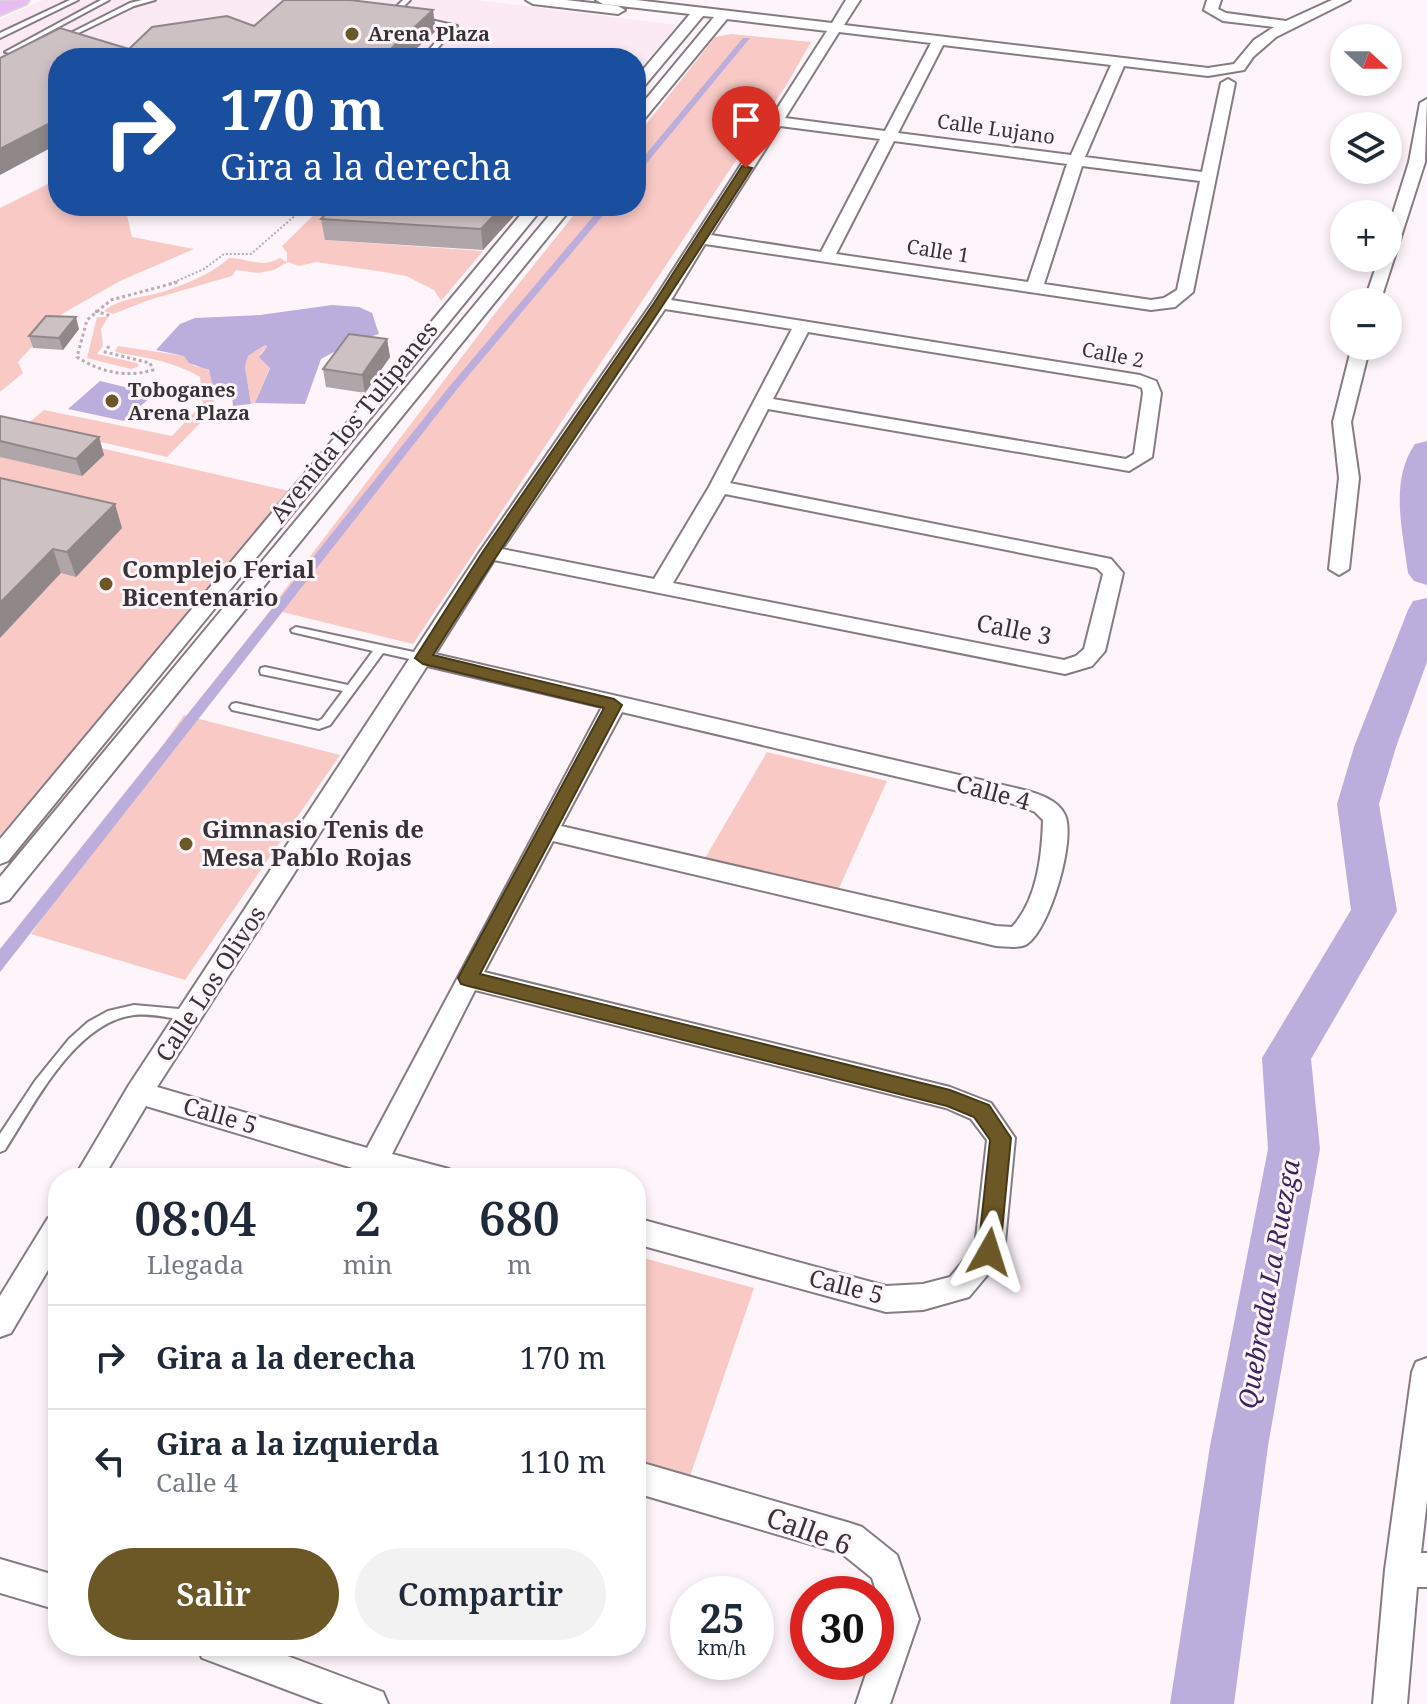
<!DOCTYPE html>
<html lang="es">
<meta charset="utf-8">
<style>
body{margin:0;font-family:"Noto Serif",serif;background:#f2f2f3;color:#1f2937;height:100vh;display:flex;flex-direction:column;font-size:30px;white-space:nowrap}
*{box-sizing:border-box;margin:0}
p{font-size:26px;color:#747a83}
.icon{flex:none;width:44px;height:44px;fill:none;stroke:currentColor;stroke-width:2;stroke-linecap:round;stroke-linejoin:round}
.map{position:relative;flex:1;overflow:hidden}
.side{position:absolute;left:48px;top:1168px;width:598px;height:488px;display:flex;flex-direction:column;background:#fff;border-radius:32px;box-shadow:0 4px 12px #0003}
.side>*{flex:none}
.guide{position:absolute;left:48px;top:48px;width:598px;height:168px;border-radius:32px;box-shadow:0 4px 12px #0003;background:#1a4fa0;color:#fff;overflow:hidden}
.needle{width:52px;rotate:111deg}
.buttons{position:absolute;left:1330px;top:24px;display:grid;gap:16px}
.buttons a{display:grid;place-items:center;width:72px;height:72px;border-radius:50%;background:#fff;box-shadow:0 4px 12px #0003;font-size:40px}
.speed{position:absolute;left:670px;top:1576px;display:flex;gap:16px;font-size:40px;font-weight:700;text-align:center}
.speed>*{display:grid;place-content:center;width:104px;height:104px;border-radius:50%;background:#fff;box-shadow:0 4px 12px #0003;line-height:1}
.speed small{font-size:20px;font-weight:400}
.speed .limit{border:12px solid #d22;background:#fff;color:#111}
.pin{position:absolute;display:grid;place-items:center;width:68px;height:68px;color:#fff;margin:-82px -34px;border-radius:50% 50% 50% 0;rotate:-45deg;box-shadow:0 0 8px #0007}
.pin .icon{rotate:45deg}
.me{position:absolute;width:88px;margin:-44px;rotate:6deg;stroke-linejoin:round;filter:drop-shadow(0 0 6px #0008)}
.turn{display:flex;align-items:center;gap:28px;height:168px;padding:0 40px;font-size:36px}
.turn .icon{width:104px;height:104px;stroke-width:2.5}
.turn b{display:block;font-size:56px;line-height:68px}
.eta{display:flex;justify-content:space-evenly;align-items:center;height:136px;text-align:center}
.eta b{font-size:48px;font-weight:600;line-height:56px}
.action{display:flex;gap:16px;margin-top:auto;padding:16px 40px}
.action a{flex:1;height:92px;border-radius:48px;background:#6c5826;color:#fff;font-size:32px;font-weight:600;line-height:92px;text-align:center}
.action a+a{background:#f2f2f3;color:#1f2937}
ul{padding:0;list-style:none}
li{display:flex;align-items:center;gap:24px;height:104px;padding:0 40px;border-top:2px solid #e0e1e3}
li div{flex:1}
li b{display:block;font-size:30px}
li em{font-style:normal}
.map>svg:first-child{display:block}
.built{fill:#fbe9f3}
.green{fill:#f8c9c5}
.water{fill:#bcaedc}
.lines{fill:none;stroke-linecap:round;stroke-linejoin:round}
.river{fill:#bcaedc;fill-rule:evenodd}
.lane-casing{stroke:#857c81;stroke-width:4}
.street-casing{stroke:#857c81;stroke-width:4}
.primary-casing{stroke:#d7d6d7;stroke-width:4}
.path-far1{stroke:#b5aeb2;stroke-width:2;stroke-dasharray:2 2;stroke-linecap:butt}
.path{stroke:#b5aeb2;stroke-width:3;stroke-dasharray:3 3;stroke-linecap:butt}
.lane{fill:#fff;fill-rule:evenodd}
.street{fill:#fff;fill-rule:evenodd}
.primary{fill:#e8bbf2;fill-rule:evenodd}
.wall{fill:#b0a6a9}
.shaded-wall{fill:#908789}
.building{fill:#cdc1c4;stroke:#908789;stroke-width:2}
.route{fill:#6c5826;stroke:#463919;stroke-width:2}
.poi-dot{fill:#6c5826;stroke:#fef5fa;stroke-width:3}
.labels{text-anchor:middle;stroke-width:6;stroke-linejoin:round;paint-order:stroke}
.far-poi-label{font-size:20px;font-weight:bold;fill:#383436;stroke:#fef5fa;text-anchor:start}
.far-street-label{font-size:20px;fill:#383436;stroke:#fef5fa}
.street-label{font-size:24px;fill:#383436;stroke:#fef5fa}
.poi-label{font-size:24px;font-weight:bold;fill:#383436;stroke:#fef5fa;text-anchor:start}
.water-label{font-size:26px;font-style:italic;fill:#3a255d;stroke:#fef5fa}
.near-street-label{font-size:28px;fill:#383436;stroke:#fef5fa}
</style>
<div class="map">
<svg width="1427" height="1704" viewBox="0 0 1427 1704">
<rect width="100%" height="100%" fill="#fef5fa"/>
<path class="built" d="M43,0H477L677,25L636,74V58H58L0,175V19Z"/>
<path class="green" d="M731,34L811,42L787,84L413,644L270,609L493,316L581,206H636V137L715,37Z
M58,179V206H119L127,215L132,237L194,249L120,281L62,314L18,362L23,373L0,392V208Z
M323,206H358L326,240L483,251L441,301L434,290L406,276L384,272L316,262L299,266L288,262L274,270L258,273L236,270L232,276L149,300L113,314L104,311C120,298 140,298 159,293C182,286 212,274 229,258C249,258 260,269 280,258L287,262V253L282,246Z
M97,317H108L101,329L103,346L97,354L137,363L139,366L131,369L87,358Z
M265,345L267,347L260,354L270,367L255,403L251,404L245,367L248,356Z
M118,346L185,356L194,366L204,367L212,374L214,409L167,457L26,425L44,410L172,436L203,403L200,377C175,362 149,358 119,353L115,351Z
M0,425L289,491L0,836Z
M184,715L340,755L185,980L31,934Z
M767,752L887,781L836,895L704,860Z
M636,1256L754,1288L688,1482L636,1466Z"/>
<path class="water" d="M743,38H750L636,176V166Z
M602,206H611L458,388L0,972V949L449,387Z
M332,305L359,307L372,313L379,334L353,342L321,359L305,404L255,403L270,368L259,357L267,347L265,345L248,356L245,367L251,404L233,406L232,396L216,399L209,370L189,363L184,356L156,350L180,324L195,318L260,315Z
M100,381L154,394L124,421L68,409Z"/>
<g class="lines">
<path class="river" d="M1427,441V585L1414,581L1408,573C1403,532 1389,481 1415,444Z
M1427,598V662L1396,747L1379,804L1397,911L1311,1059L1320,1149L1268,1446L1234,1704H1170L1210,1446L1268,1149L1262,1058L1351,910L1337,804L1354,747L1408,610L1413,601Z"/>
<g class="lane-casing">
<path id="lane" d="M70,0H78L0,38V33Z
M101,0H109L10,53L5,52Z
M142,0H155L134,6L62,41L57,40L130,3Z
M403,0H410L396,14L397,18H393L389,14Z
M422,18L457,26L429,58H422L449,27L420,21L419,20Z
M296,627L423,654L428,658L423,662L383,653L330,725L319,729L232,710L230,707L232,704L236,703L318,721L322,719L343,691L261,674L260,671L261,668L265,667L348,685L373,651L292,632L291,630Z
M134,1005L190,1010L195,1011L197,1015L195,1019L190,1020C172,1019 152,1013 134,1015C75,1022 34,1105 5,1150L0,1152V1134L35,1081L69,1039L88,1022L108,1011Z"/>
</g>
<g class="street-casing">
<path id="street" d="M526,0H566L618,6L625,10L618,14L533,4Z
M596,0H636L832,23L846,0H860L844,25L1208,68L1234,64L1254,40L1274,27L1223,21L1204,10L1207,0H1221L1218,9L1226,13L1286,21L1332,0H1350L1276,37L1253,57L1244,70L1208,76L1124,66L1085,157L1202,172L1221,83L1228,79L1235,83L1193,292L1175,307L1151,310L705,244L671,300L1140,375L1156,381L1161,393L1152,457L1129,471L768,409L730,483L1111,559L1123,573L1105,651L1092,666L1065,674L494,560L435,654L1024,790C1039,794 1058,800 1065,815C1076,839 1050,929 1027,944C1019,949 1005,946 996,946L553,841L484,972L950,1087L991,1103L1015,1138L1004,1252L999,1261L969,1297L923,1310L886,1312L636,1244V1218L886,1286L923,1284L950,1277L975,1247L987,1140L971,1119L946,1108L475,990L392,1154L449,1169L453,1178H352L356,1169L146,1106L103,1178H74L129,1085L479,553L652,303L827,31L727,19L641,123L636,124V111L714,17L703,16L641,90L636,91V78L690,14L603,4ZM839,32L931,43L885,131L785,118ZM943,45L1111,65L1071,155L898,133ZM780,126L880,139L821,252L711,235ZM894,141L1067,164L1028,282L836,254ZM1082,166L1200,181L1177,290L1164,298L1151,300L1044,284ZM665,309L792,329L709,487L654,579L502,549ZM808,332L1135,385L1142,388L1143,393L1134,454L1126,459L773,399ZM725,494L1097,568L1103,574L1084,649L1076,656L1064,660L673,583ZM427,666L602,707L367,1148L157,1087ZM622,712L1018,805L1035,812L1043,820C1042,856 1037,900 1012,927L996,926L561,826Z
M1427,99L1425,162L1380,302H1364L1379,258H1388V229L1409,162L1420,103Z
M528,206H544L8,861L0,864V839Z
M557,206H573L9,900L0,903V877Z
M1352,346H1370L1351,422L1359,478L1349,569L1339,575L1329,569L1339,478L1333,422Z
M58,1214V1253L11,1333L0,1337V1296L48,1218Z
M1427,1358V1500L1421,1553H1427V1587H1417L1407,1704H1373L1385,1570L1412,1372L1416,1362Z
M636,1461L850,1523L862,1527L897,1555L919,1619L890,1704H856L870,1662H876V1645L885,1619L872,1578L841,1553L636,1493Z
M0,1559L58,1576V1610L0,1593Z
M197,1646H261L383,1692L388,1704H324L202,1658Z"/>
</g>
<g class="primary-casing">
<path id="primary" d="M29,0L26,4L0,15V1Z"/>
</g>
<path class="path-far1" d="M170,284L204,269L224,254H251L306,206"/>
<path class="path" d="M95,311L111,316
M109,346L105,352L150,363L153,370C126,378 100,372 77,357L87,320L111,300L178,282"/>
<use href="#lane" class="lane"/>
<use href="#street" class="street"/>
<use href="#primary" class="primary"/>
</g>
<path class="wall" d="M523,206L483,250L325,240L321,219Z
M79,329L63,350L33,348L29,336Z
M387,339L390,357L365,393L326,387L323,369Z
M0,416L99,437L104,455L82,476L0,457Z
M0,478L122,528L76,577L61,573Z"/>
<path class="shaded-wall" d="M433,10L436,31L406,58H381Z
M57,119L58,144L0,175V149Z
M503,206H523L483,250L481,229Z
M76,317L79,329L63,350L59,338Z
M387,339L390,357L365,393L362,375Z
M99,437L104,455L82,476L76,459Z
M115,504L122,528L76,577L67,552Z
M53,549L61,573L0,638V603Z"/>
<path class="building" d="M284,0H350L433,10L381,58H58V119L0,149V58L60,28L129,49L152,27L227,16L254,26Z
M334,206H503L481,229L321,219Z
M46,316L76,317L59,338L29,336Z
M349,334L387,339L362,375L323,369Z
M0,416L99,437L76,459L0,441Z
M0,478L115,504L67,552L53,549L0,603Z"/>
<path class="route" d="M742,166L752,168C648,332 536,491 433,655L614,699L622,705L480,974L950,1090L989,1105L1011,1138L1000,1252L997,1259L989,1262L981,1259L978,1252L990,1140L974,1117L947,1106L468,986L461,984L458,978L604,708L423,664L415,658L482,553L654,303Z"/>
<g class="poi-dot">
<circle cx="352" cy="34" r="8"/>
<circle cx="112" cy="401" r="8"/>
<circle cx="106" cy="584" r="8"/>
<circle cx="186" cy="844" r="8"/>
</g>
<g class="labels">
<g class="far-poi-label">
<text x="368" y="41">Arena Plaza</text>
<text x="128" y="397">Toboganes<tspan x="128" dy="23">Arena Plaza</tspan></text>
</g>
<g class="far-street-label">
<text transform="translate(996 129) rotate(8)" y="7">Calle Lujano</text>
<text transform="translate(938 251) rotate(9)" y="7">Calle 1</text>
<text transform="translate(1113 355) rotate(11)" y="7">Calle 2</text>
</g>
<g class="street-label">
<text transform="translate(354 422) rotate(-51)" y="8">Avenida los Tulipanes</text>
<text transform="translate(1014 630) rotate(11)" y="8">Calle 3</text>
<text transform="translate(993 793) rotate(15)" y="8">Calle 4</text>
<text transform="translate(211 984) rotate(-57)" y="8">Calle Los Olivos</text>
<text transform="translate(220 1116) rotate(16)" y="8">Calle 5</text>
<text transform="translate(846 1287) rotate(14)" y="8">Calle 5</text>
</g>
<g class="poi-label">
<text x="122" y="578">Complejo Ferial<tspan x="122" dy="28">Bicentenario</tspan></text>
<text x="202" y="838">Gimnasio Tenis de<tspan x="202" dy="28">Mesa Pablo Rojas</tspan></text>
</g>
<g class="water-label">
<text transform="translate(1269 1284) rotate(-80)" y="9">Quebrada La Ruezga</text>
</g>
<g class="near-street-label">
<text transform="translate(809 1531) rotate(20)" y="10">Calle 6</text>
</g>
</g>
</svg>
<div class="buttons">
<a><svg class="needle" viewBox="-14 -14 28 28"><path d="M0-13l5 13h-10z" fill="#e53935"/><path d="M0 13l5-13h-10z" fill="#747a83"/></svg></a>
<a><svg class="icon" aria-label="layers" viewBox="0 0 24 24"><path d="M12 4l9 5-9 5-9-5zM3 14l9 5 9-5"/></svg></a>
<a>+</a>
<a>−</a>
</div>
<div class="speed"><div>25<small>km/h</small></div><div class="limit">30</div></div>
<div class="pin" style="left:746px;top:168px;background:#d93025"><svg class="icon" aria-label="arrive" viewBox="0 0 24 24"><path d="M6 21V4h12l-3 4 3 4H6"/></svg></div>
<svg class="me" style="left:989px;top:1252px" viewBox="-20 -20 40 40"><path d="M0-17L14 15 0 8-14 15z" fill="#6c5826" stroke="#fff" stroke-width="4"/></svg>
<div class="guide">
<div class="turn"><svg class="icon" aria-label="right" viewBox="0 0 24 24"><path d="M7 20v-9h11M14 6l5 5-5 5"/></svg><div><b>170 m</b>Gira a la derecha</div></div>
</div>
<section class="side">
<div class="eta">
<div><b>08:04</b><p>Llegada</p></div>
<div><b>2</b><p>min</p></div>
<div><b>680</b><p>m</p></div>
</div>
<ul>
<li><svg class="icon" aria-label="right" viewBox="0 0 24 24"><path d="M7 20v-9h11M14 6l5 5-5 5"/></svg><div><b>Gira a la derecha</b></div><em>170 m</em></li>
<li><svg class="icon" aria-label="left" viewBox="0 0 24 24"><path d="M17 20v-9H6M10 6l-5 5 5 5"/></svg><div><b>Gira a la izquierda</b><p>Calle 4</p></div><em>110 m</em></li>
</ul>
<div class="action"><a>Salir</a><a>Compartir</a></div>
</section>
</div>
